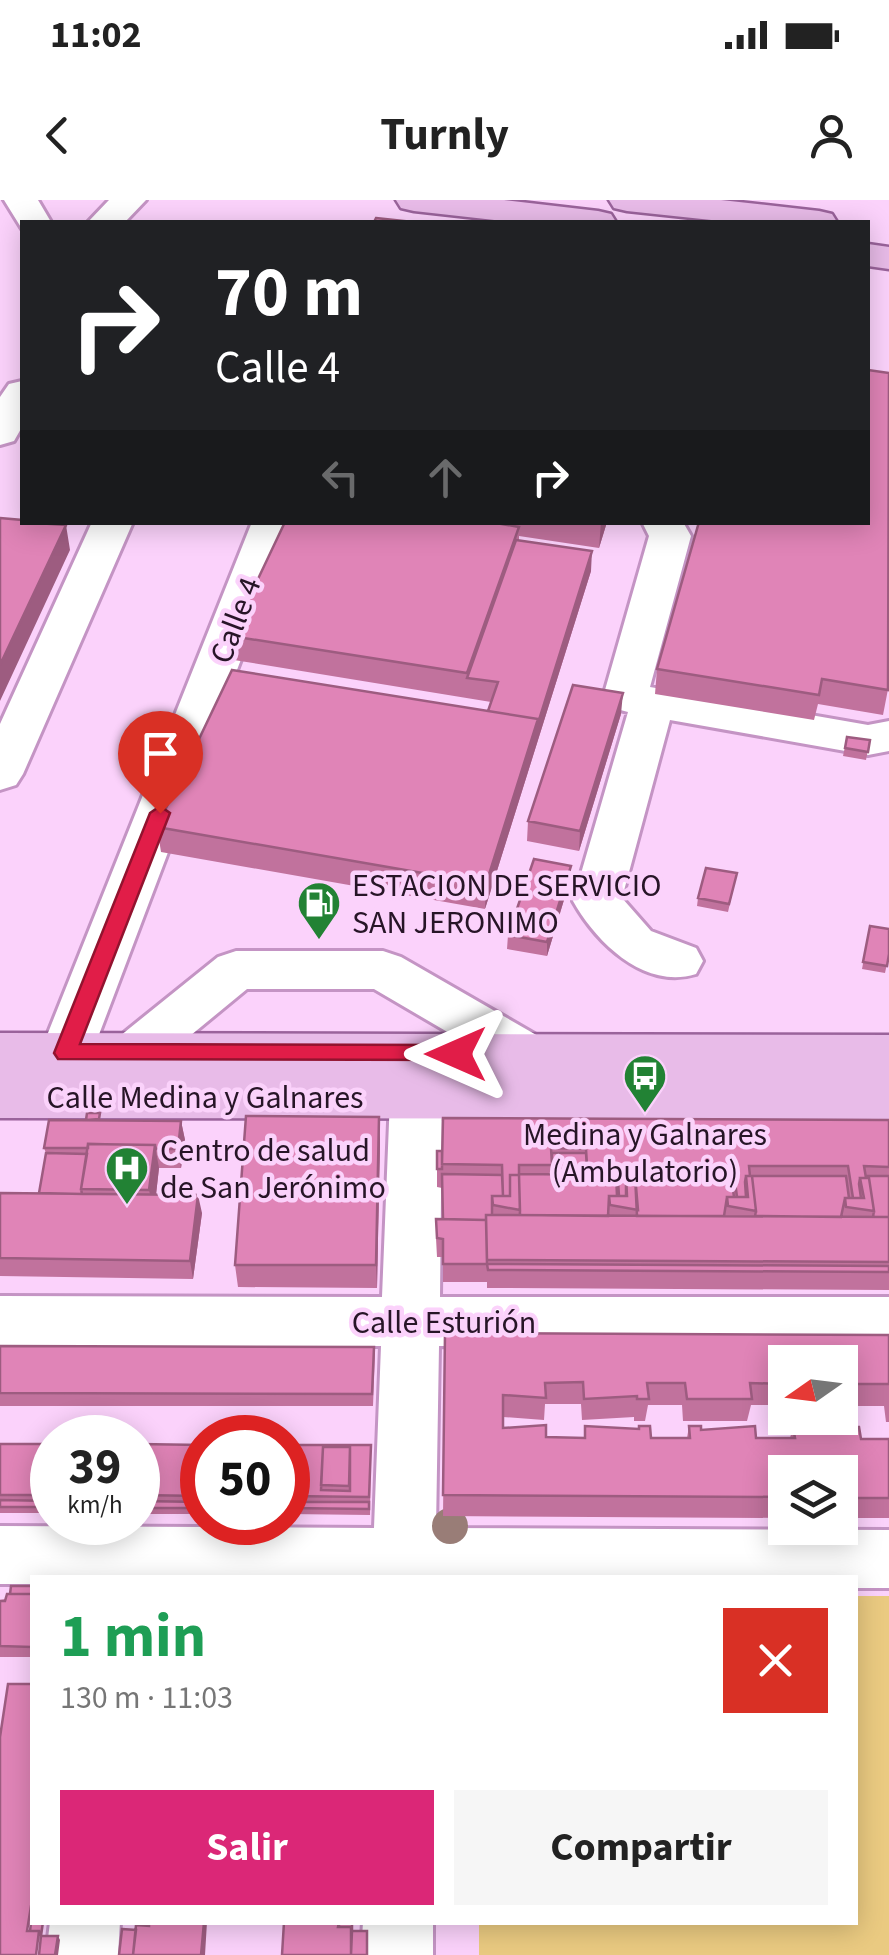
<!DOCTYPE html>
<html lang="es">
<meta charset="utf-8">
<style>
body{margin:0;font-family:"Source Sans 3",sans-serif;background:#f6f6f6;color:#222;height:100vh;display:flex;flex-direction:column;font-size:38px;white-space:nowrap}
*{box-sizing:border-box;margin:0}
p{font-size:32px;color:#767676}
.icon{flex:none;width:55px;height:55px;fill:none;stroke:currentColor;stroke-width:2;stroke-linecap:round;stroke-linejoin:round}
.map{position:relative;flex:1;overflow:hidden}
.panel{position:absolute;left:30px;top:1375px;width:828px;height:350px;display:flex;flex-direction:column;background:#fff;border-radius:0px;box-shadow:0 5px 25px #0003}
.panel>*{flex:none}
.hud{position:absolute;left:20px;top:20px;width:850px;height:305px;border-radius:0px;box-shadow:0 5px 25px #0003;background:#202124;color:#fff;overflow:hidden}
.needle{width:65px;rotate:256deg}
.tools{position:absolute;left:768px;top:1145px;display:grid;gap:20px}
.tools a{display:grid;place-items:center;width:90px;height:90px;border-radius:0px;background:#fff;box-shadow:0 5px 25px #0003;font-size:50px}
.speed{position:absolute;left:30px;top:1215px;display:flex;gap:20px;font-size:50px;font-weight:700;text-align:center}
.speed>*{display:grid;place-content:center;width:130px;height:130px;border-radius:50%;background:#fff;box-shadow:0 5px 25px #0003;line-height:1}
.speed small{font-size:25px;font-weight:400}
.speed .limit{border:15px solid #d22;background:#fff;color:#111}
.pin{position:absolute;display:grid;place-items:center;width:85px;height:85px;color:#fff;margin:-102px -42px;border-radius:50% 50% 50% 0;rotate:-45deg;box-shadow:0 0 10px #0007}
.pin .icon{rotate:45deg}
.me{position:absolute;width:110px;margin:-55px;rotate:270deg;stroke-linejoin:round;filter:drop-shadow(0 0 8px #0008)}
.turn{display:flex;align-items:center;gap:35px;height:210px;padding:0 30px;font-size:45px}
.turn .icon{width:130px;height:130px;stroke-width:2.5}
.turn b{display:block;font-size:70px;line-height:85px}
.lanes{display:flex;align-items:center;height:95px;padding:0 30px;background:#0003;justify-content:center;gap:50px;direction:ltr}
.lanes .off{opacity:.35}
.round{display:grid;place-items:center;flex:none;width:105px;height:105px;border-radius:0px;background:#f6f6f6}
.head{display:flex;align-items:center;justify-content:space-between;height:170px;padding:0 30px}
h1{font-size:60px;font-weight:700;line-height:75px;color:#1e9e55}
.primary-button{display:flex;gap:20px;margin-top:auto;padding:20px 30px}
.primary-button a{flex:1;height:115px;border-radius:0px;background:#db2777;color:#fff;font-size:40px;font-weight:700;line-height:115px;text-align:center}
.primary-button a+a{background:#f6f6f6;color:#222}
.status{display:flex;justify-content:space-between;align-items:center;height:70px;padding:0 50px;background:#fff;direction:ltr}
.status svg{height:28px;fill:currentColor}
header{display:flex;justify-content:space-between;align-items:center;height:130px;padding:0 30px;background:#fff;font-size:45px;font-weight:700}
.map>svg:first-child{display:block}
.green{fill:#eaca81}
.lines{fill:none;stroke-linecap:round;stroke-linejoin:round}
.minor-casing{stroke:#c494c4;stroke-width:6}
.major-casing{stroke:#9a639b;stroke-width:5}
.minor{fill:#fff;fill-rule:evenodd}
.major{fill:#e8bbe8;fill-rule:evenodd}
.tree{fill:#997d77}
.wall{fill:#c1729d;fill-rule:evenodd}
.shaded-wall{fill:#9d5c80}
.building{fill:#e084b7;stroke:#9d5c80;stroke-width:2.5;fill-rule:evenodd}
.route{fill:#e11d48;stroke:#92132f;stroke-width:2.5}
.labels{text-anchor:middle;stroke-width:9;stroke-linejoin:round;paint-order:stroke}
.street-label{font-size:32px;fill:#271527;stroke:#fbd2fb}
.poi-label{font-size:32px;fill:#271527;stroke:#fbd2fb;text-anchor:start}
</style>
<div class="status"><b>11:02</b><svg viewBox="0 0 49 12"><path d="M0 12V9h3v3zM5 12V6h3v6zM10 12V3h3v9zM15 12V0h3v12zM26 1h20v11H26zM47 4h2v5h-2z"/></svg></div>
<header><svg class="icon" aria-label="back" viewBox="0 0 24 24"><path d="M15 5l-7 7 7 7"/></svg>Turnly<svg class="icon" aria-label="person" viewBox="0 0 24 24"><circle cx="12" cy="8" r="4"/><path d="M4 21q1-7 8-7t8 7"/></svg></header>
<div class="map">
<svg width="889" height="1755" viewBox="0 0 889 1755">
<rect width="100%" height="100%" fill="#fbd2fb"/>
<path class="green" d="M855,1396H889V1755H479V1723L855,1722Z"/>
<g class="lines">
<g class="minor-casing">
<path id="minor" d="M4,0H38L51,22H22V29Z
M109,0H146L125,22H88Z
M22,181V227L14,241L0,245V197L9,184Z
M92,322H133L23,574L16,585L0,590V524Z
M252,322H293L92,853L84,867L66,873L48,867L40,853Z
M642,322H683L691,336L650,487L868,525L889,521V551L868,555L670,520L622,698L651,731L696,748L703,761L696,774C644,790 596,742 573,701L628,512L609,507L603,497L649,336Z
M236,751H383L401,757L545,840L553,854L545,868L527,874L509,868L374,789H247L151,868L133,874L115,868L107,854L115,840L218,757Z
M416,877L435,883L442,898L440,1097H889V1147L439,1146L436,1328L889,1330V1388H855V1378H32V1384H0V1326L374,1328L381,1146H0V1096L382,1097L390,898L397,883Z
M50,1722H120L118,1755H46Z
M363,1722H433V1755H361Z"/>
</g>
<g class="major-casing">
<path id="major" d="M396,0H504L598,11L611,14L616,22H512L414,11L401,8Z
M609,0H721L819,11L832,14L837,22H730L627,11L614,8Z
M868,44L889,47V69L868,66Z
M0,833L889,835V919L0,918Z"/>
</g>
<use href="#minor" class="minor"/>
<use href="#major" class="major"/>
</g>
<circle class="tree" cx="450" cy="1326" r="18"/>
<path class="wall" d="M285,322H607L599,348L519,336V340L591,371L485,709L161,652L157,627L488,511L491,502L234,460L231,436Z
M657,469L889,484L883,515L818,504L814,520L655,494Z
M621,514L579,651L527,641L528,621Z
M847,537L870,540L866,560L843,556Z
M571,666L570,680L547,756L507,749L508,735Z
M737,673L728,712L697,706L698,698Z
M870,726L889,754L885,773L862,769Z
M102,920L181,921L185,940L181,968H159L156,994L202,1013L193,1079L0,1076V993H39L46,953L44,948Z
M889,920V1090L487,1088V1082H443V1057H437L436,1038L443,1019L442,988L437,987V951Z
M380,940L377,1088L238,1087L235,1065Z
M445,1133L889,1135V1222H886L884,1206H854L849,1221H838L837,1218L785,1221L783,1205H751L747,1221H683L682,1205H648L645,1221H634V1217L582,1220L581,1204H545L544,1220L503,1217V1228L546,1237L584,1238L585,1226L651,1238H687L689,1226L701,1230L756,1238H790L793,1227L847,1230L848,1227L861,1239H889V1318H840V1272H785V1318L443,1316ZM785,1162H840V1218H785Z
M0,1146L375,1153L373,1206H0Z
M0,1244H52V1313H0Z
M138,1244L202,1245V1314H138Z
M288,1245H371L370,1315L288,1314Z
M32,1386V1457H0V1400L6,1399Z"/>
<path class="shaded-wall" d="M601,322H607L599,348Z
M66,325L70,350L0,501V465Z
M592,351L591,371L485,709L486,684Z
M623,493L621,514L579,651L580,631Z
M571,666L570,680L547,756V742Z
M379,917L380,940L377,1088L376,1065Z
M181,921L185,940L181,968L178,949Z
M155,945L159,968L154,1013L149,990Z
M198,995L202,1013L193,1079L190,1061Z
M204,1722H207L205,1755H201Z
M58,1736L60,1740L58,1755H55Z"/>
<path class="building" d="M376,18L413,22H374Z
M868,170L889,173L888,490L822,479L819,495L657,469L699,322H868Z
M0,318L22,320V322L66,325L0,465Z
M285,322H490L519,327L467,473L231,436Z
M516,340L592,351L538,523V519L488,511L498,482L467,478Z
M232,470L538,519L486,684L157,627Z
M573,485L623,493L580,631L528,621Z
M847,537L870,540L868,552L845,548Z
M534,659L571,666L547,742L508,735Z
M706,668L737,673L729,704L698,698Z
M870,726L889,729V754L887,766L863,762Z
M87,913H100L99,919L86,920Z
M246,916L379,917L376,1065H235Z
M443,918L889,920V967L864,966L866,978H860L859,984L861,998H853L848,966H749L750,976H746L745,982L746,997H737L733,966L633,965L634,975H626V996H619L617,965H587L586,949L551,948L552,965H519V975H510V996H503L502,965L442,964Z
M49,920L181,921L178,949H156L155,945L88,944V948H44Z
M88,944L155,945L149,990L81,989Z
M437,951H442V969H437Z
M46,953L87,954L81,989L82,994L39,993Z
M552,953H586L587,969H552Z
M442,974L502,975L503,996H492V1015H486V1020L443,1019Z
M519,974L616,975L617,996H609L608,1016L520,1015Z
M510,975H519L520,1010L493,1005L492,996H510Z
M626,975H635L638,1010L610,1005L609,996H627Z
M634,975H731L734,997H727L724,1016H637L635,975Z
M746,976H752L756,1011L728,1006L727,997H748Z
M750,976H846L849,998H845L841,1017L755,1016L756,1011L752,976Z
M866,976H889V1017H873L874,1011L869,978H866Z
M860,978H869L874,1011L846,1007L845,998H864Z
M0,993L198,995L190,1061L0,1058Z
M486,1015L889,1017V1062L487,1060Z
M436,1019L486,1020L487,1064H443V1039L437,1038Z
M487,1064L889,1066V1072L488,1070Z
M445,1133L889,1135V1184H853L856,1200H844V1197H840V1162H785V1184L750,1183L752,1199H687L685,1183H647L649,1199H637V1196L584,1199L583,1182L545,1183L546,1198L503,1195V1228L546,1225V1237L585,1238V1226L639,1229V1226H650L651,1238H690L689,1226H701V1230L755,1226L756,1238H795L793,1227L848,1230V1227H859L861,1239H889V1298H840V1272H785V1297L443,1295Z
M0,1146L374,1147L372,1194L0,1193Z
M0,1244H52V1295H0Z
M138,1244L202,1245V1296L138,1295Z
M288,1245H371L369,1297L288,1296ZM323,1247H350V1291L321,1290Z
M323,1247H350L349,1286L321,1285Z
M0,1300L52,1301V1307H0Z
M138,1301L202,1302V1308H138Z
M288,1302H369V1309L288,1308Z
M11,1386H32V1394H10Z
M7,1394H32V1447L0,1446V1401H5Z
M8,1484H32V1706H31L27,1731H39L36,1755H0V1537Z
M32,1715V1722H43L41,1736L39,1731H30Z
M138,1722H149V1726L138,1725Z
M149,1722H204L201,1755H133L136,1725L149,1726Z
M284,1722H339L338,1727H351V1755H282Z
M339,1722H352V1731L351,1727H339Z
M122,1729L136,1730L133,1755H119Z
M352,1731H367V1755H351Z
M41,1736H58L55,1755H39Z"/>
<path class="route" d="M160,606L170,613L80,844L456,845L467,854L464,860L58,859L54,853L150,613Z"/>
<defs>
<g id="fuel-pin" transform="scale(2.25)"><path d="M0 17L-7.5 6A9.5 9.5 0 1 1 7.5 6Z" fill="#228234" stroke="#fbd2fb"/><path d="M-5.5-6h7V0h2V4h1.3V-2.5L3-4.5l.8-.8L6-3V5H2.5V1h-1V6h-7ZM-4.2-4.7v3.2H.2V-4.7Z" fill="#fff"/></g>
<g id="bus-pin" transform="scale(2.25)"><path d="M0 17L-7.5 6A9.5 9.5 0 1 1 7.5 6Z" fill="#228234" stroke="#fbd2fb"/><path d="M-5-6H5V4H4V6H2V4H-2V6H-4V4H-5ZM-3.5-4V0h7V-4ZM-3.5 1.2v1.5H-2V1.2ZM2 1.2v1.5H3.5V1.2Z" fill="#fff"/></g>
<g id="hospital-pin" transform="scale(2.25)"><path d="M0 17L-7.5 6A9.5 9.5 0 1 1 7.5 6Z" fill="#228234" stroke="#fbd2fb"/><path d="M-5-5h3v3.5h4V-5h3V5h-3V1.5h-4V5h-3Z" fill="#fff"/></g>
</defs>
<g fill-rule="evenodd">
<use href="#fuel-pin" x="319" y="703"/>
<use href="#bus-pin" x="645" y="876"/>
<use href="#hospital-pin" x="127" y="968"/>
</g>
<g class="labels">
<g class="street-label">
<text transform="translate(235 420) rotate(-69)" y="11">Calle 4</text>
<text x="205" y="908">Calle Medina y Galnares</text>
<text x="444" y="1133">Calle Esturión</text>
</g>
<g class="poi-label">
<text x="352" y="696">ESTACION DE SERVICIO<tspan x="352" dy="37">SAN JERONIMO</tspan></text>
<text x="645" y="945" text-anchor="middle">Medina y Galnares<tspan x="645" dy="37">(Ambulatorio)</tspan></text>
<text x="160" y="961">Centro de salud<tspan x="160" dy="37">de San Jerónimo</tspan></text>
</g>
</g>
</svg>
<div class="tools">
<a><svg class="needle" viewBox="-14 -14 28 28"><path d="M0-13l5 13h-10z" fill="#e53935"/><path d="M0 13l5-13h-10z" fill="#767676"/></svg></a>
<a><svg class="icon" aria-label="layers" viewBox="0 0 24 24"><path d="M12 4l9 5-9 5-9-5zM3 14l9 5 9-5"/></svg></a>
</div>
<div class="speed"><div>39<small>km/h</small></div><div class="limit">50</div></div>
<div class="pin" style="left:160px;top:613px;background:#d93025"><svg class="icon" aria-label="arrive" viewBox="0 0 24 24"><path d="M6 21V4h12l-3 4 3 4H6"/></svg></div>
<svg class="me" style="left:456px;top:854px" viewBox="-20 -20 40 40"><path d="M0-17L14 15 0 8-14 15z" fill="#e11d48" stroke="#fff" stroke-width="4"/></svg>
<div class="hud">
<div class="turn"><svg class="icon" aria-label="right" viewBox="0 0 24 24"><path d="M7 20v-9h11M14 6l5 5-5 5"/></svg><div><b>70 m</b>Calle 4</div></div>
<div class="lanes"><svg class="icon off" aria-label="left" viewBox="0 0 24 24"><path d="M17 20v-9H6M10 6l-5 5 5 5"/></svg><svg class="icon off" aria-label="ahead" viewBox="0 0 24 24"><path d="M12 20V5M6 11l6-6 6 6"/></svg><svg class="icon" aria-label="right" viewBox="0 0 24 24"><path d="M7 20v-9h11M14 6l5 5-5 5"/></svg></div>
</div>
<section class="panel">
<div class="head"><div><h1>1 min</h1><p>130 m · 11:03</p></div><a class="round" style="background:#d93025;color:#fff"><svg class="icon" aria-label="close" viewBox="0 0 24 24"><path d="M6 6l12 12M18 6L6 18"/></svg></a></div>
<div class="primary-button"><a>Salir</a><a>Compartir</a></div>
</section>
</div>
